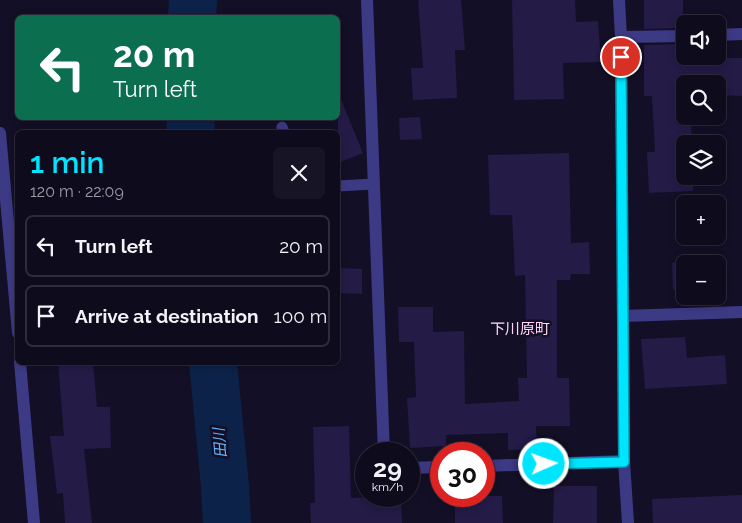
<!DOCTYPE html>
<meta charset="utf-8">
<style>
body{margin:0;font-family:Raleway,"Noto Sans JP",sans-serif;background:#171425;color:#f1f3f6;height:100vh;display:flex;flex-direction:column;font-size:19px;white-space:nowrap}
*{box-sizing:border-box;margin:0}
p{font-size:16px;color:#9b9ba3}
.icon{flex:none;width:28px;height:28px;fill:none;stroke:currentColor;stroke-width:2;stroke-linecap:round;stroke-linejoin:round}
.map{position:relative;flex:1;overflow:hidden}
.sheet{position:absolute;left:15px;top:130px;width:325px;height:235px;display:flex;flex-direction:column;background:#0e0b1c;border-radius:8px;box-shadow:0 2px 8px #0003,0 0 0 1px #2e2b3b}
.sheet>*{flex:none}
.banner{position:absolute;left:15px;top:15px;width:325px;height:105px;border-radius:8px;box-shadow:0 2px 8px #0003,0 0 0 1px #2e2b3b;background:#0b6e4f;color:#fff;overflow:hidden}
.tools{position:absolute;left:676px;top:15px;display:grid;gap:10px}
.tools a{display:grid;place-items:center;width:50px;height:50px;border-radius:8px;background:#0e0b1c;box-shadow:0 2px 8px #0003,0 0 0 1px #2e2b3b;font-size:25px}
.speed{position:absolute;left:355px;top:442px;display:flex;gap:10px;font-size:25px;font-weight:700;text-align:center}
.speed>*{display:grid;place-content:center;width:65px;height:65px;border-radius:50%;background:#0e0b1c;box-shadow:0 2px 8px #0003,0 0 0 1px #2e2b3b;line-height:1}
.speed small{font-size:12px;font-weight:400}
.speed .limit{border:8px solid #d22;background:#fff;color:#111}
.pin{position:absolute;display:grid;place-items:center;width:42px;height:42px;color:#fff;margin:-21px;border:2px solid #fff;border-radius:50%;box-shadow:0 1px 5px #0007}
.me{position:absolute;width:55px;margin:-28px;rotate:88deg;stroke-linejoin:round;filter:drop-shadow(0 0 4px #0008)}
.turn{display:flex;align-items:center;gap:18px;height:105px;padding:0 15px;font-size:22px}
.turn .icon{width:65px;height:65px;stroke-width:2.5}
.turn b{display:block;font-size:35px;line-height:42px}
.round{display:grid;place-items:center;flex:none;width:52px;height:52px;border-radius:8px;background:#171425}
.summary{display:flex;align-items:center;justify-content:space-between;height:85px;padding:0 15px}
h1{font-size:30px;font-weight:600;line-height:38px;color:#00e5ff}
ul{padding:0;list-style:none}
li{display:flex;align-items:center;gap:15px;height:62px;margin:0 10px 8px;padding:0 5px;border:2px solid #2e2b3b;border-radius:8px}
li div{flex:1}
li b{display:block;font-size:19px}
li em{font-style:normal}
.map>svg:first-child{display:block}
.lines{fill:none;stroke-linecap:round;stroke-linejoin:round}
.river{stroke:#0c2248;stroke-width:48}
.building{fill:#241b47}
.lane{stroke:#3d3a85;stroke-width:11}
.street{stroke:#3d3a85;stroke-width:12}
.route-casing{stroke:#0095a6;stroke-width:12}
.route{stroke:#00e5ff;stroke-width:9}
.labels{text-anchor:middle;stroke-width:5;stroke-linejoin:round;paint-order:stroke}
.neighbourhood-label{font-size:15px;fill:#ffd6f0;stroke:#130f26}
.water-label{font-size:15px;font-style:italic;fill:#62b6ff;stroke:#130f26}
</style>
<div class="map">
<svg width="742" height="523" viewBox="0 0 742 523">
<rect width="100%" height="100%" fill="#130f26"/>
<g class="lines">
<path class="river" d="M192,18L193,0
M190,118L191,132
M213,362L225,486L227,523"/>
</g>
<path class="building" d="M418,0H461L465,50H455L457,98L413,100L411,68H423Z
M512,0H575L576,22L598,21L601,62L563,63L564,99L514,100Z
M644,0H683V28L644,29Z
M683,44V56H717V58H742V96L718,95V84H685V116H691L692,144H685V176H693V191L649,193L647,152H655L652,96H644V45Z
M338,92L363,153L338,163Z
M420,117L422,139L400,140L399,118Z
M569,153L571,243L589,242L590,274H571L570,280H557V378H569L570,426H536L537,449L508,450V433L446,435V446L410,448L407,398L416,397L414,342H399L398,307H433V332L464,331L465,404L519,401L518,378H527L525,275L515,276L512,215H490L488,155Z
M720,260L721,288H718V264H685V290H673L672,263Z
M338,268L362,269V294L338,293Z
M685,337L687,358L725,355L727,384L645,389L641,339Z
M58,362H93L97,407H110L111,448L84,449L92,523H65L63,493L57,494L50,436H64Z
M349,426L351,498L401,496L402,523H311L310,503H315L313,427Z
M554,486H597V523H553Z
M742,495V523H653L652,499Z
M455,496H502L503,523H455Z"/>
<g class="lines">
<path class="lane" d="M282,127L284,132
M338,186L374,184"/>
<path class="street" d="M367,0L384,454
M619,0L621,37L624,461L628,523
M718,35L742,34
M621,37L685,36
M0,133L18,333
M623,316L742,312
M20,362L34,523
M484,466L624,461
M409,468L441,467"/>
</g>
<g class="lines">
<g class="route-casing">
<path id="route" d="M544,464L624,462L621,57"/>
</g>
<use href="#route" class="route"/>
</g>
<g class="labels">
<g class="neighbourhood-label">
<text x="520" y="334">下川原町</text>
</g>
<g class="water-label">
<text transform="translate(220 443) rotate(-95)" y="5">田川</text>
</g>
</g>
</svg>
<div class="tools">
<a><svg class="icon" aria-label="sound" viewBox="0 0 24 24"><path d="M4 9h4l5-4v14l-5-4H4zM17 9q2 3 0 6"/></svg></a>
<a><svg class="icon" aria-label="search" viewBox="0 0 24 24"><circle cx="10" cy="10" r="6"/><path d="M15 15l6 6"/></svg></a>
<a><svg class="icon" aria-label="layers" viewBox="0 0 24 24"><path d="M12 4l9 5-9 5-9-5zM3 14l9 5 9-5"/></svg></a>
<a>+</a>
<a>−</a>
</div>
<div class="speed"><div>29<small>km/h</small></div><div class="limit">30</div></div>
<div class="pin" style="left:621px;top:57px;background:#d93025"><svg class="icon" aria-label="arrive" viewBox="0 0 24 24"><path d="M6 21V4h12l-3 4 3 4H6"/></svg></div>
<svg class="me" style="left:544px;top:464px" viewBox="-20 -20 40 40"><circle r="17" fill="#00e5ff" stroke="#fff" stroke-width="3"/><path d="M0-11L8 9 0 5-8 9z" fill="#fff"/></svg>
<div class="banner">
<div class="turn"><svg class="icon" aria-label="left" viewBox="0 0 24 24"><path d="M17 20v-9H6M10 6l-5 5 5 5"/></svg><div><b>20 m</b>Turn left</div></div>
</div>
<section class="sheet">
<div class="summary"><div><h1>1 min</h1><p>120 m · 22:09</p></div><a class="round"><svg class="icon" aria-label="close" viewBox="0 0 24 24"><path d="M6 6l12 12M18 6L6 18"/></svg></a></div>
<ul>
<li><svg class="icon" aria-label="left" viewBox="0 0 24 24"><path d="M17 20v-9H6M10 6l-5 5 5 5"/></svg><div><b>Turn left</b></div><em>20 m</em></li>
<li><svg class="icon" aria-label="arrive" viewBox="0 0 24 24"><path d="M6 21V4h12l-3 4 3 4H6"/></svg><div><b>Arrive at destination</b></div><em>100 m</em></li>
</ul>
</section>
</div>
